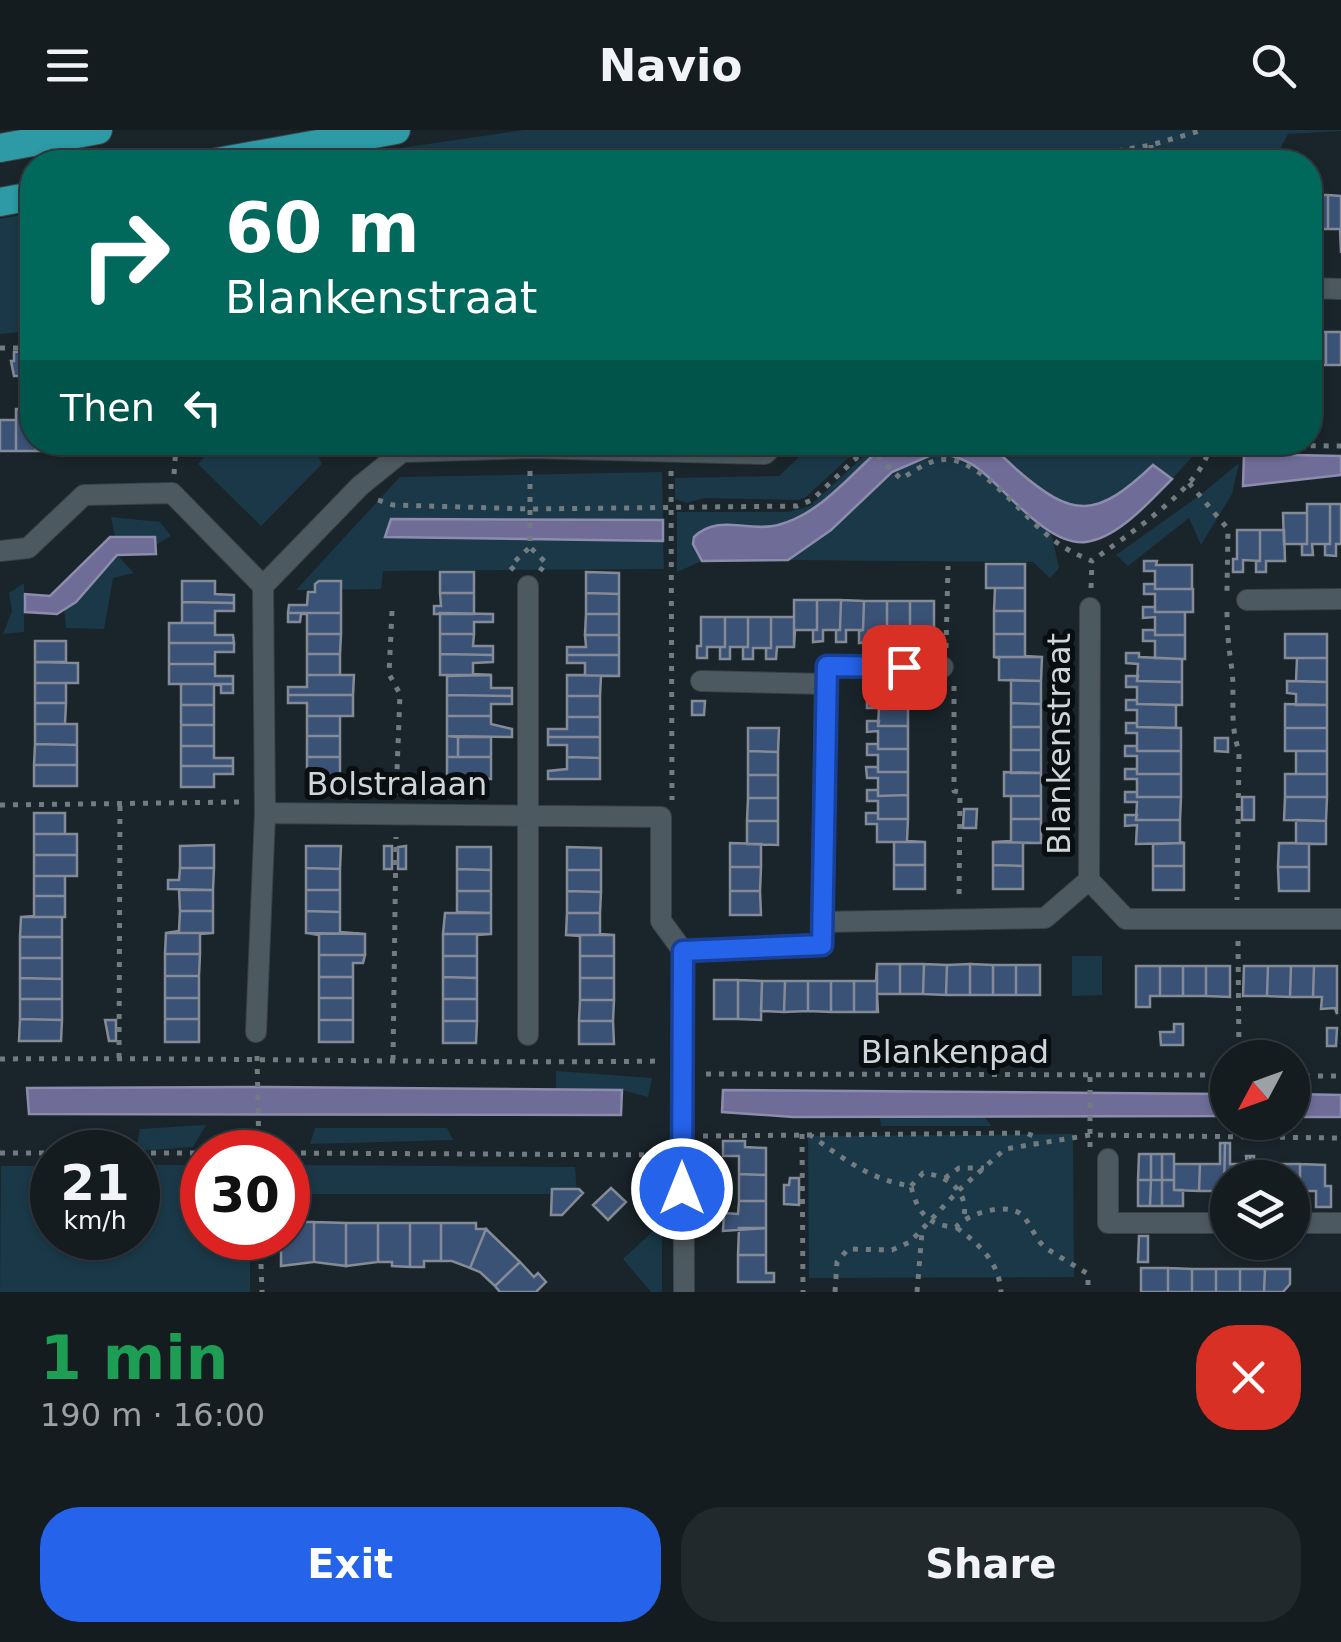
<!DOCTYPE html>
<meta charset="utf-8">
<style>
body{margin:0;font-family:"DejaVu Sans",sans-serif;background:#21292d;color:#f1f3f6;height:100vh;display:flex;flex-direction:column;font-size:38px;white-space:nowrap}
*{box-sizing:border-box;margin:0}
p{font-size:32px;color:#9da1a5}
.icon{flex:none;width:55px;height:55px;fill:none;stroke:currentColor;stroke-width:2;stroke-linecap:round;stroke-linejoin:round}
.map{position:relative;height:1162px;overflow:hidden}
.sheet{display:flex;flex-direction:column;background:#141c20;flex:1}
.sheet>*{flex:none}
.top-card{position:absolute;left:20px;top:20px;width:1302px;height:305px;border-radius:40px;box-shadow:0 2px 8px #0004,0 0 0 2px #333a3e;background:#00695c;color:#fff;overflow:hidden}
.needle{width:65px;rotate:229deg}
.controls{position:absolute;left:1210px;top:910px;display:grid;gap:20px}
.controls a{display:grid;place-items:center;width:100px;height:100px;border-radius:50%;background:#141c20;box-shadow:0 2px 8px #0004,0 0 0 2px #333a3e;font-size:50px}
.speed{position:absolute;left:30px;top:1000px;display:flex;gap:20px;font-size:50px;font-weight:700;text-align:center}
.speed>*{display:grid;place-content:center;width:130px;height:130px;border-radius:50%;background:#141c20;box-shadow:0 2px 8px #0004,0 0 0 2px #333a3e;line-height:1}
.speed small{font-size:25px;font-weight:400}
.speed .limit{border:15px solid #d22;background:#fff;color:#111}
.pin{position:absolute;display:grid;place-items:center;width:85px;height:85px;color:#fff;margin:-42px;border-radius:20px;box-shadow:0 5px 15px #0006}
.me{position:absolute;width:110px;margin:-55px;rotate:0deg;stroke-linejoin:round;filter:drop-shadow(0 0 8px #0008)}
.turn{display:flex;align-items:center;gap:35px;height:210px;padding:0 40px;font-size:45px}
.turn .icon{width:130px;height:130px;stroke-width:2.5}
.turn b{display:block;font-size:70px;line-height:85px}
.then{display:flex;align-items:center;height:95px;padding:0 40px;background:#0003;gap:20px;font-size:38px}
.round{display:grid;place-items:center;flex:none;width:105px;height:105px;border-radius:40px;background:#21292d}
.summary{display:flex;align-items:center;justify-content:space-between;height:170px;padding:0 40px}
h1{font-size:60px;font-weight:800;line-height:75px;color:#1e9e55}
.primary-button{display:flex;gap:20px;margin-top:auto;padding:20px 40px}
.primary-button a{flex:1;height:115px;border-radius:40px;background:#2563eb;color:#fff;font-size:40px;font-weight:800;line-height:115px;text-align:center}
.primary-button a+a{background:#21292d;color:#f1f3f6}
header{display:flex;justify-content:space-between;align-items:center;height:130px;padding:0 40px;background:#141c20;font-size:45px;font-weight:800}
.map>svg:first-child{display:block}
.green{fill:#1a3847}
.water{fill:#6f6c98;stroke:#8c8cac;stroke-width:2.5}
.building{fill:#3b5277;stroke:#848b97;stroke-width:2.5}
.lines{fill:none;stroke-linecap:round;stroke-linejoin:round}
.minor-casing{stroke:#3a4247;stroke-width:22}
.trunk-casing{stroke:#3a4247;stroke-width:30}
.path{stroke:#727b80;stroke-width:5;stroke-dasharray:5 8;stroke-linecap:butt}
.minor{stroke:#4d5960;stroke-width:20}
.trunk{stroke:#2d9aa6;stroke-width:28}
.route-casing{stroke:#184099;stroke-width:25}
.route{stroke:#2563eb;stroke-width:18}
.labels{text-anchor:middle;stroke-width:10;stroke-linejoin:round;paint-order:stroke}
.street-label{font-size:32px;fill:#cfd6da;stroke:#090e10}
</style>
<header><svg class="icon" aria-label="menu" viewBox="0 0 24 24"><path d="M4 6h16M4 12h16M4 18h16"/></svg>Navio<svg class="icon" aria-label="search" viewBox="0 0 24 24"><circle cx="10" cy="10" r="6"/><path d="M15 15l6 6"/></svg></header>
<div class="map">
<svg width="1341" height="1162" viewBox="0 0 1341 1162">
<rect width="100%" height="100%" fill="#1a252b"/>
<path class="green" d="M524,0H1341V1L1288,4L1278,23L1160,30L1158,32H306Z
M32,83V201L0,204V89Z
M815,312L856,313L860,317L806,367L799,370L705,368L687,373L675,369V348L779,346Z
M979,313H1185L1192,327L1172,349L1152,335C1061,422 1057,353 979,313Z
M210,320L315,321L322,334L261,396L198,334Z
M938,322L977,338L1051,402L1059,438L1050,448L1033,432L788,430C843,393 873,344 938,322Z
M866,324L869,328L811,383L774,397L733,393L696,423L702,431L677,442V382H788L810,376Z
M1239,333L1232,364L1201,415L1189,388L1128,436L1116,425L1199,366Z
M662,342L663,390L391,389L386,407L663,411L664,439L383,441L381,459L296,460L400,347Z
M111,387L160,392L171,406L156,415L155,407H115Z
M117,425L134,443L113,448L104,499L66,498L64,477L76,472Z
M24,453V502L3,504L12,481L9,463Z
M1072,826H1102V865L1072,866Z
M556,941L652,948L648,967L622,960L556,959Z
M880,986H983L992,996H881Z
M206,995L193,1017L136,1021L140,999Z
M315,998H447L453,1010L310,1014Z
M1073,1004L1074,1147L809,1148L808,1006Z
M138,1035H202V1108H250V1162H0L1,1036H52V1108H138Z
M288,1035L575,1037L577,1064H288Z
M662,1093V1162H651L623,1129Z"/>
<path class="water" d="M893,313C918,312 955,307 978,312C994,316 1005,329 1016,339C1074,390 1097,388 1153,335L1172,349C1150,371 1118,408 1086,412C1049,417 1007,361 980,340C968,330 953,326 938,322L892,342L831,400L788,430L702,431L693,414L694,407C719,383 749,403 778,395C820,384 848,347 880,319Z
M1244,324L1341,326V345L1243,356Z
M391,389L663,390V411L385,407Z
M110,407H155L156,424L117,425L76,472L57,484L25,482V464L50,466Z
M267,957L622,960L621,985L29,984L27,958Z
M723,960L1227,964V986L793,987L722,982Z
M1293,964L1341,965V987H1293Z"/>
<path class="building" d="M1310,65H1328V99H1310Z
M1328,65L1341,66V123L1340,99H1328Z
M1310,192H1315V202H1326V235H1310Z
M1326,202H1341V235H1326Z
M32,221V246H14L11,231H14V222Z
M16,279H32V312H36V321H16Z
M0,290H16V321H0Z
M36,312H56V321H36Z
M56,312H77V321H56Z
M77,312H97V321H77Z
M97,312H118V321H97Z
M118,312H138V321H118Z
M138,312H171V315L160,314V321H138Z
M1307,374H1330V414H1312L1313,425H1302V414H1307Z
M1330,374H1341V414H1336V426L1325,425V414H1330Z
M1283,383H1307V414H1284Z
M1237,400H1260V431L1243,430V442H1233V429H1237Z
M1260,400H1284L1285,431H1266V442H1256V431H1260Z
M1144,431H1157L1156,435H1192V459H1155V441H1144Z
M986,434H1025V458H986Z
M440,442H474V463H440Z
M586,442L619,443V464L586,463Z
M182,451H215V464L234,465V473L182,472Z
M319,451H341V483H288L289,475H307L308,462H315V454Z
M1144,454H1155V459H1193V482H1155V464H1144Z
M995,458H1025V481H994Z
M440,463H474V484H434V476H441Z
M586,463L619,464V484H586Z
M794,470V517H777L776,529H766V518H771V487H794Z
M794,470H817V500H795L794,517Z
M817,470H841L840,500H823V511L813,512V500H817Z
M841,470L864,471L863,500H846V512H836V500H840Z
M864,471H887V501H869V512L859,513V501L863,500Z
M887,471H910V501H893V513H882V501H887Z
M910,471H934V501H915V513H905V501H910Z
M182,472L234,473V481H215V493H182Z
M1143,477H1155V482H1185V505H1155V487L1143,488Z
M994,481H1025V504H994Z
M288,483H341V504H307V484H301L300,492H288Z
M440,483L493,484V492H474V504H440Z
M586,484H619V505H585Z
M701,487H725V517H707V528H697V516H701Z
M725,487H748V517H730V529H720V517H725Z
M748,487H771V518H753V529H743V517H748Z
M169,493H215V505H233L234,513H169Z
M1143,500H1155V505H1185V529L1155,528V511H1143Z
M307,504H341L340,524H307Z
M440,504H474L473,516H493V525L440,524Z
M994,504H1025V526L1042,527H994Z
M1285,504H1327V528H1285Z
M585,505H619V525H567V517H586Z
M35,511H66V532H35Z
M169,513H234V522H215V534H169Z
M1126,523H1139V527L1182,529V552L1137,551L1138,534L1126,533Z
M307,524H340V545H307Z
M440,524L493,525V532L473,533V544L491,545H440Z
M567,525H619V546L567,545H585V533H567Z
M994,527H1042L1041,551L999,550V528Z
M1297,528H1327V552L1296,551Z
M35,532L78,533V553H35Z
M169,534H215V546H233V554H169Z
M307,545H354L353,565H288V557H307Z
M491,545V558H512V566L447,565V546Z
M567,545L619,546H601L600,566H567Z
M1126,546H1138L1137,551L1182,552V575L1137,574V557H1126Z
M1011,550L1041,551V574L1011,573Z
M1287,551L1327,552V575H1296V564L1287,563Z
M35,553H66V573H35Z
M181,554H233V563H221V555H214V575H181Z
M288,565H353V586H307V573H288Z
M447,565L512,566V574H491V586H447Z
M567,566H600V587H567Z
M867,568H880V572H908V596H878L879,578H867Z
M1126,570H1137V574L1176,575V598L1137,597V580H1126Z
M692,571H705L704,585H692Z
M35,573H66L65,594H35Z
M1011,573L1041,574V597H1011Z
M1285,574L1327,575V598H1285Z
M181,575H214V595H181Z
M307,586H340V606H307Z
M447,586H491V594L512,599V607L447,606Z
M567,587H600V607H548V599H567Z
M867,591H879L878,596H908V619H878V601L867,602Z
M1126,593H1137V597L1181,598V621H1137V603H1126Z
M35,594H77V615L35,614Z
M181,595H214V616H181Z
M1011,597H1041V620H1011Z
M748,598H779L778,622L748,621Z
M1285,598H1327V621H1285Z
M307,606H340V627H307Z
M447,606L458,607V627H447Z
M458,607H491V627H458Z
M548,607H600V628L567,627V615H548Z
M1215,608H1228V622L1215,621Z
M35,614L77,615V635H34Z
M867,614H878V619H908V642H878V625H867Z
M181,616H214V628H233V636H181Z
M1125,616H1137V621H1181V644H1137V626H1125Z
M1011,620H1041V643H1011Z
M748,621L778,622V645H748Z
M1296,621H1327V644H1296Z
M307,627H340V648H307Z
M447,627H491V649L447,648Z
M567,627L600,628V649H548V641L567,639Z
M34,635H77V656H34Z
M181,636H233V644H214V657H181Z
M866,637H878V642H908V665L878,666V648H867Z
M1125,639H1137V644H1181V667H1137V649H1125Z
M1004,642L1041,643V666H1004Z
M1285,644H1327V667H1285Z
M748,645H778V668H748Z
M867,660H878V666L908,665V689H878V671H867Z
M1125,662H1137V667H1181L1180,690H1136L1137,672H1125Z
M1011,666H1041V689H1011Z
M1242,667H1254V690H1242Z
M1285,667H1327L1326,691L1284,690Z
M748,668H778V691H747Z
M964,679H977L976,698H963Z
M34,683H65V704H34Z
M866,683H878V689H908L907,711L925,712H877V694H866Z
M1125,685H1137L1136,690H1180V712L1184,713L1136,714L1137,695L1125,696Z
M1011,689H1041V713L993,712L1011,711Z
M1296,690L1326,691V714L1279,713H1296Z
M747,691H778V715L747,714Z
M34,704H77V725H34Z
M894,712H925V735H894Z
M993,712L1041,713H1023V736L993,735Z
M730,713L761,714V737H730Z
M1184,713V736H1153V714Z
M1279,713L1326,714H1309V737H1278Z
M214,715V738H180V716Z
M306,716H341L340,739L306,738Z
M384,716H392V739H384Z
M406,716V739H398V717Z
M457,717H491V740L457,739Z
M567,717L601,718V740H567Z
M34,725H77V746H34Z
M894,735H925V759H894Z
M993,735L1023,736V759H993Z
M1153,736H1184V760H1153Z
M730,737H761L760,761H730Z
M1278,737H1309V761H1279Z
M180,738H214L213,760L168,759V750H179Z
M306,738L340,739V760H306Z
M457,739L491,740V761H457Z
M567,740H601V762L567,761Z
M34,746H65V766H34Z
M179,760H213V781H180Z
M306,760H340V782L306,781Z
M457,761H491V783L457,782Z
M567,761L601,762L600,783H567Z
M730,761H760L761,785H730Z
M34,766H65V787H21L34,786Z
M180,781H213V803H166L179,801Z
M306,781L340,782V802L365,804L306,803Z
M445,783H491V804H443Z
M567,783H600V804L614,805H566Z
M21,787H62V807H20Z
M166,803H213L200,804V824H165Z
M306,803L365,804V825H319V805Z
M443,804H491L477,805V826H443Z
M566,805H614V826H580V806Z
M20,807H62V828H20Z
M165,824H200L199,846H165Z
M319,825H365L363,833H353V847H319Z
M443,826H477V848L443,847Z
M580,826H614V848H580Z
M20,828H62V849L20,848Z
M877,834H900V864H877L878,882H877Z
M877,834V882H854V851H876Z
M900,834H924L923,864H900Z
M924,834L947,835L946,865L923,864Z
M970,834L993,835V865H970Z
M970,834V865H946L947,835Z
M993,835H1016V865H993Z
M1016,835H1040V865H1016Z
M1136,836H1160V866H1150V877H1136Z
M1160,836H1183V866H1160Z
M1183,836H1206V866H1183Z
M1206,836H1230V867L1206,866Z
M1244,836H1268L1267,866H1243Z
M1268,836H1291L1290,867L1267,866Z
M1291,836H1314L1313,867H1290Z
M1314,836H1337V884L1335,878L1321,879L1322,867H1313Z
M165,846H199V868H165Z
M319,847H353V868H319Z
M443,847L477,848V869H443Z
M20,848L62,849V869H20Z
M580,848H614V870H580Z
M714,850H738V889H714Z
M738,850L762,851L761,890L738,889Z
M762,851H785L784,882L761,881Z
M785,851H808V881L784,882Z
M808,851H831V882L808,881Z
M831,851H854V882H831Z
M165,868H199V889H165Z
M319,868H353V890H319Z
M20,869H62V890L20,889Z
M443,869H477V891H443Z
M580,870H614L613,891H579Z
M20,889L62,890L61,911H19Z
M165,889H199V912H165Z
M105,890H116V911H109Z
M319,890H353V912H319Z
M443,891H477L476,913H443Z
M579,891H613L614,914H579Z
M1174,894H1183V915H1161L1160,902H1174Z
M1327,898H1337L1336,916H1327Z
M723,1011H745V1017L766,1018V1045L739,1044V1026H723Z
M1220,1013H1225L1224,1061H1199L1200,1034H1220Z
M1225,1013H1230V1034H1247L1246,1026H1250V1048H1228V1061H1224Z
M1139,1024H1151V1050H1138Z
M1151,1024H1162V1050H1151Z
M1162,1024H1174V1050H1162Z
M1250,1026H1254V1034H1275V1048H1250Z
M1174,1034H1200L1199,1061L1174,1060Z
M1275,1034H1300V1061H1292V1048H1275Z
M1300,1034L1325,1035V1056H1331V1077H1316V1061H1300Z
M739,1044L766,1045V1071H739Z
M790,1048H799V1075L784,1074V1055H789Z
M1138,1050H1151L1150,1076H1138Z
M1151,1050H1162V1076H1150Z
M1162,1050H1174V1060H1183V1076H1162Z
M611,1058L626,1072L608,1090L593,1075Z
M552,1059H579L583,1063L562,1085H551Z
M739,1071H766V1098L723,1101L724,1083L738,1084Z
M288,1092H314V1132L281,1136V1108H288Z
M314,1092L346,1093V1136L314,1132Z
M346,1093H378V1132L346,1136Z
M378,1093H410V1137L392,1136V1132H378Z
M410,1093H441V1131H424V1137H410Z
M441,1093H476V1099H486L470,1138L452,1131H441Z
M739,1098H766V1125H738Z
M486,1099L520,1132L495,1156L480,1142L470,1138Z
M1139,1106H1148V1132H1138Z
M738,1125H766V1143H774V1152H738Z
M520,1132L534,1147L538,1143L546,1152L536,1162H500L495,1156Z
M1141,1138H1168V1162H1141Z
M1168,1138L1192,1139V1162H1168Z
M1192,1139H1216V1162H1192Z
M1216,1139H1240V1162H1216Z
M1240,1139H1265L1264,1162H1240Z
M1265,1139H1290V1154L1283,1162H1264Z"/>
<g class="lines">
<g class="minor-casing">
<path id="minor" d="M1310,158L1341,159
M0,421L28,418L84,365L172,363L263,456L360,356L402,322L531,318L765,324L778,312
M1247,470L1341,469
M701,551L825,554L827,536L943,537
M265,683L661,687V791L683,821
M1089,750L1090,478
M821,792L1045,788L1089,750L1126,789H1341
M683,821L821,815L825,554
M683,821L684,1162
M256,902L265,683L263,456
M528,905V456
M1108,1029V1093H1228
M1292,1093H1341"/>
</g>
<g class="trunk-casing">
<path id="trunk" d="M0,18L98,0
M217,32L396,0
M0,72L32,66"/>
</g>
<path class="path" d="M1151,15V32
M1053,32L1151,15L1203,0
M0,218H32
M868,317L901,349C917,339 932,327 952,330C983,335 1021,383 1045,403C1059,416 1075,424 1092,431C1124,407 1198,360 1208,322L1201,312
M1208,322L1226,315L1341,316
M530,341V417L546,433L540,441
M671,341L672,670
M174,344L176,317H372
M1189,353L1228,399L1227,461
M378,370L393,375L530,379L797,376L812,370L868,317L864,312
M514,440L510,436L530,417
M1091,458L1092,431
M392,481L389,544L400,564L396,666
M1227,482C1227,503 1229,520 1232,540C1235,568 1229,593 1239,621L1237,770
M946,518L948,436
M954,556V661L960,662L959,770
M0,675L242,672
M1238,811L1239,928
M257,926L259,1022
M119,928L120,674
M0,929C221,927 441,934 662,931
M393,930L396,707
M706,944L1228,945
M1292,946H1341
M802,1004L803,1162
M809,1004C842,1028 870,1050 911,1056C917,1082 928,1096 956,1097C967,1084 1007,1071 1022,1085C1032,1095 1035,1110 1046,1118C1059,1127 1074,1135 1088,1144V1162
M703,1006L1026,1003L1036,1007V1016
M1090,1017V945
M0,1023H52
M138,1023H202
M288,1023L664,1025
M945,1048L959,1038H984
M911,1056L923,1043C948,1046 968,1060 964,1087
M957,1098C980,1115 999,1132 1001,1162
M260,1108L262,1162
M835,1162L837,1132L848,1119L892,1120L910,1112L959,1060L1005,1019L1090,1005L1341,1008
M917,1162L922,1102"/>
<use href="#minor" class="minor"/>
<use href="#trunk" class="trunk"/>
</g>
<g class="lines">
<g class="route-casing">
<path id="route" d="M682,1059L683,821L822,815L827,536L904,537"/>
</g>
<use href="#route" class="route"/>
</g>
<g class="labels">
<g class="street-label">
<text transform="translate(1059 614) rotate(-90)" y="11">Blankenstraat</text>
<text x="397" y="665">Bolstralaan</text>
<text x="955" y="933">Blankenpad</text>
</g>
</g>
</svg>
<div class="controls">
<a><svg class="needle" viewBox="-14 -14 28 28"><path d="M0-13l5 13h-10z" fill="#e53935"/><path d="M0 13l5-13h-10z" fill="#9da1a5"/></svg></a>
<a><svg class="icon" aria-label="layers" viewBox="0 0 24 24"><path d="M12 4l9 5-9 5-9-5zM3 14l9 5 9-5"/></svg></a>
</div>
<div class="speed"><div>21<small>km/h</small></div><div class="limit">30</div></div>
<div class="pin" style="left:904px;top:537px;background:#d93025"><svg class="icon" aria-label="arrive" viewBox="0 0 24 24"><path d="M6 21V4h12l-3 4 3 4H6"/></svg></div>
<svg class="me" style="left:682px;top:1059px" viewBox="-20 -20 40 40"><circle r="17" fill="#2563eb" stroke="#fff" stroke-width="3"/><path d="M0-11L8 9 0 5-8 9z" fill="#fff"/></svg>
<div class="top-card">
<div class="turn"><svg class="icon" aria-label="right" viewBox="0 0 24 24"><path d="M7 20v-9h11M14 6l5 5-5 5"/></svg><div><b>60 m</b>Blankenstraat</div></div>
<div class="then">Then<svg class="icon" aria-label="left" viewBox="0 0 24 24"><path d="M17 20v-9H6M10 6l-5 5 5 5"/></svg></div>
</div>
</div>
<section class="sheet">
<div class="summary"><div><h1>1 min</h1><p>190 m · 16:00</p></div><a class="round" style="background:#d93025;color:#fff"><svg class="icon" aria-label="close" viewBox="0 0 24 24"><path d="M6 6l12 12M18 6L6 18"/></svg></a></div>
<div class="primary-button"><a>Exit</a><a>Share</a></div>
</section>
